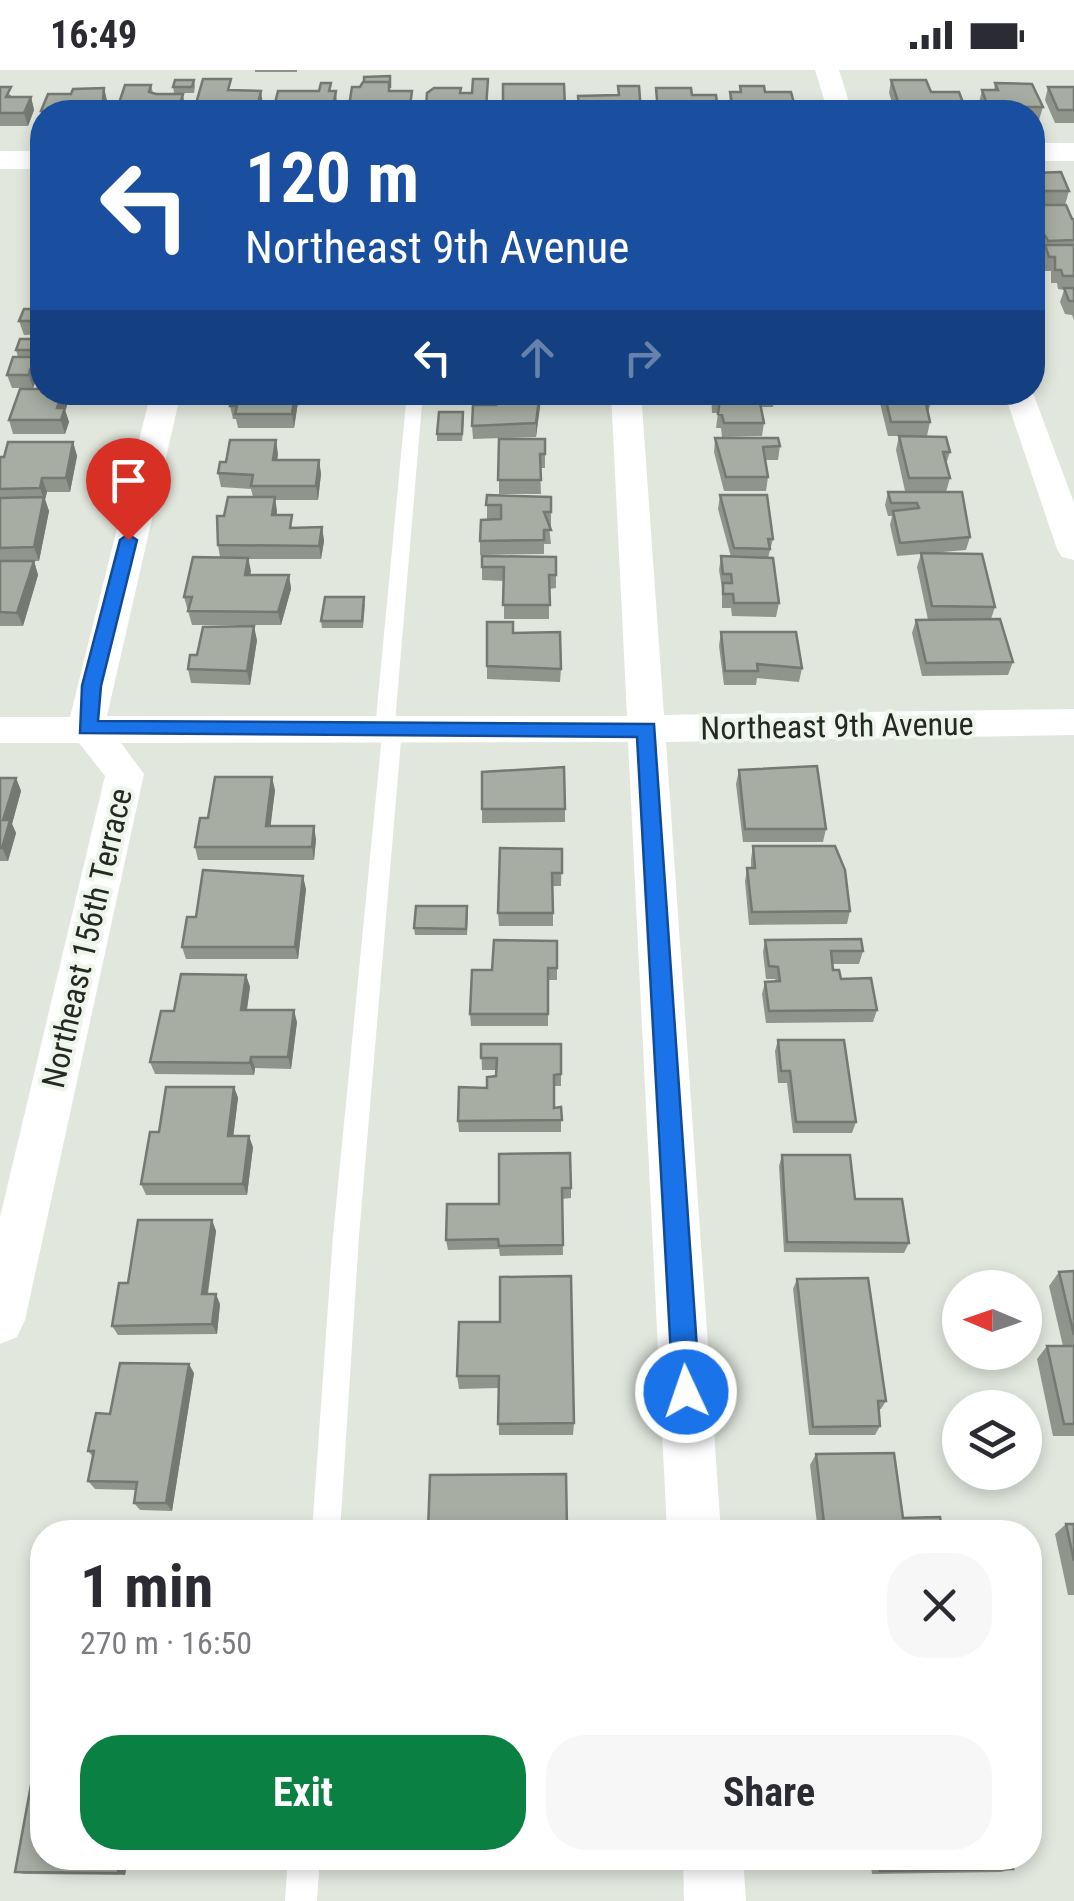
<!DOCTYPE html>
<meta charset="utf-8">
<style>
body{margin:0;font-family:"Roboto Condensed",sans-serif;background:#f7f7f7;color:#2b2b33;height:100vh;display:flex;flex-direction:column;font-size:38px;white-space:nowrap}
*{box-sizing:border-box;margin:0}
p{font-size:32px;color:#7c7c81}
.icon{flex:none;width:55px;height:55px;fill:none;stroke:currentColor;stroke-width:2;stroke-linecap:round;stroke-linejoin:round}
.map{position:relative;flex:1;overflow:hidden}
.sheet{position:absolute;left:30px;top:1450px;width:1012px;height:350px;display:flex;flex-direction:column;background:#fff;border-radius:40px;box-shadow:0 5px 15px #0003}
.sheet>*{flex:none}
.banner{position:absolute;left:30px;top:30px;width:1015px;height:305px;border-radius:40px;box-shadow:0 5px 15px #0003;background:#1a4fa0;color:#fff;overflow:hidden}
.needle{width:65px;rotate:272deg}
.controls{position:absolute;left:942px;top:1200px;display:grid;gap:20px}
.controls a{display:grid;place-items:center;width:100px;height:100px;border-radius:50%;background:#fff;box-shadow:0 5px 15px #0003;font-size:50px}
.pin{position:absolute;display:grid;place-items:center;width:85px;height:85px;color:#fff;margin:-102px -42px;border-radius:50% 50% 50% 0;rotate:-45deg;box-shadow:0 0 10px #0007}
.pin .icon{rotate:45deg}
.me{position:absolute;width:110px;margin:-55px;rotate:357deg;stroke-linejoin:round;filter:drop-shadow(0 0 8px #0008)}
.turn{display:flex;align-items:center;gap:35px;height:210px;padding:0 50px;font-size:45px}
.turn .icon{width:130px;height:130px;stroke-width:2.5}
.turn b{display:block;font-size:70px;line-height:85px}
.lanes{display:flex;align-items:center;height:95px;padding:0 50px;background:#0003;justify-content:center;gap:50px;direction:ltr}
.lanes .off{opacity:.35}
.round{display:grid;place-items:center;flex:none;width:105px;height:105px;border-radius:40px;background:#f7f7f7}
.head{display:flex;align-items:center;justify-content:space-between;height:170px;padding:0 50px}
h1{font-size:60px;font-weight:700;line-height:75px}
.action{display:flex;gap:20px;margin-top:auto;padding:20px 50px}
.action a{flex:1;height:115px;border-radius:40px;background:#0b8043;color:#fff;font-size:40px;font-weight:700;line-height:115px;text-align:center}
.action a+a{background:#f7f7f7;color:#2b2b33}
.status{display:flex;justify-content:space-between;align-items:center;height:70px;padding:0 50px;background:#fff;direction:ltr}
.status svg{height:28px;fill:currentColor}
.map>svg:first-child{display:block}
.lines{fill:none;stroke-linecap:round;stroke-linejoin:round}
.service{fill:#fff;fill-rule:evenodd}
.minor{fill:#fff;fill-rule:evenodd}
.tertiary{fill:#fff;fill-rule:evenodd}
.wall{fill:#90958b}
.shaded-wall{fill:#757971}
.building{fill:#a7ada2;stroke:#757971;stroke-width:2.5}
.route{fill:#1a73e8;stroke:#114b97;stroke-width:2.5}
.labels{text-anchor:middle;stroke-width:8;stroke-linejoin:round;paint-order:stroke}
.street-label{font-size:32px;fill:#262824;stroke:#eef5ea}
</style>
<div class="status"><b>16:49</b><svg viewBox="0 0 49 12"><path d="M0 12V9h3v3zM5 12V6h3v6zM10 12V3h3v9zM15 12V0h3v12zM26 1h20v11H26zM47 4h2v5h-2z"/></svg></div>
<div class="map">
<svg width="1074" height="1831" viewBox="0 0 1074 1831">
<rect width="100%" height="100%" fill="#e1e7dd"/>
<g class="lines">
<path class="service" d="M407,322H423L395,653L402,659L359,1166L340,1462H312L333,1166L382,665L375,659Z
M288,1788H320L317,1831H285Z"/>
<path class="minor" d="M815,0H839L852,42H828Z
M1032,320L1074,433V490L1062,487L1057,479L1004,322Z
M151,322H181L107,646H627L611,322H641L664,645L1074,639V665L666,672L721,1462H667L628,672L121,673L144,704L25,1250L17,1267L0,1274V1147L105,706L79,673H0V647H70Z
M683,1788H743L746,1831H684Z"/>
<path class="tertiary" d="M1032,73H1074V91H1032Z
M0,81H42V99H0Z"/>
</g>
<path class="wall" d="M255,0H297V2H255Z
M194,10L195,17L194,23H174L173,17Z
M891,10L964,35L962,42H895L889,23Z
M995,13L1043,37L1039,50H1032V42H982L979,33L982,20H994Z
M503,14H564L565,42H503Z
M151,15L153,23L185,37L184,42H118L117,39Z
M618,16H639L641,42H578V26L618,25Z
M740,16L765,22L795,37V42H730L729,35L730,22H740Z
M0,17L13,27H31L34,40L28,56H0Z
M1048,17H1074V53H1055L1045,30Z
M104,18L107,31L106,42H42V45L41,41L71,24Z
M656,18L692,25H716L718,42H656Z
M233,20L263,34L261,42H196L195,37Z
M332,21L337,34L336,42H274V37Z
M390,21L413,34L412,42H350L349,36Z
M488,22L487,42H426L427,23Z
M1032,103L1069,121L1065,135L1032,134Z
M1032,135L1074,149V250L1072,245L1065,244L1060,232L1064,220L1058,219L1057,213H1051V201H1045L1041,189L1043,182L1032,164Z
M42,239V264L24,265L19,251Z
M42,269V313H35L33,318H12L7,305L18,287L16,280Z
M541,322L536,367L473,369L472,356L496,335Z
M711,322H775L773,337H761L764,353L762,366L722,367L721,358H716L718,343H712Z
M881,322H930L932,329L928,342L930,352L927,366H888L879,329Z
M298,332L294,358H238L236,349H233L230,336Z
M68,333L65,340L69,352L65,364H13L9,350Z
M464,349L462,371H437V364Z
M899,366L950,382L946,394L950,408L946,422L905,421L896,380Z
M715,368L780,376L778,390H765L768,407L766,421H724L714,382Z
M499,369H545V398H540L541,424H499Z
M73,372L77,386L70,422H47L45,430L49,441L39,491H34L38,505L23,556H0V387Z
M278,384L277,390H319L321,404L318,430H275L277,445L294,458L322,457L324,471L321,489H249L250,505H289L291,519L281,555H192L184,527L220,487L218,475L224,446L253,427L251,419L221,417L218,403L226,392Z
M888,422H962L970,467L966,480L931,483L995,537L991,549L1013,592L1008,605L922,606L912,563L916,550H928L917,497L921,484L897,486L890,455L892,446H888L885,435Z
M487,425L551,427V456H549L551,474H544V484L480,485V471L487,449Z
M720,425L773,469L768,488L779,533L776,547L732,546L731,538H722V518L719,500L721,486L731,487L718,439Z
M482,486L556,487V518L549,519V549H504V511L482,510Z
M365,534L363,558H322L321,551Z
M487,552L513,563L561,599L560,612L487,609Z
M721,562L802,598L799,612L757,608L756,615H724L719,576Z
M257,570L250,615L191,613L188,599L197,585Z
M739,700L826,759L823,772H743L736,714Z
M0,708H16L21,721L12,754L16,763L8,791H0Z
M275,720L270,756L316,769L314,790H198L195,777L208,748Z
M482,739H565V752L482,753Z
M753,776L850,841L847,854L749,855L745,811L747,798H751V789Z
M562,779L561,816H553V856H499L498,843Z
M306,819L298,889H186L182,877L196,847Z
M468,843L467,865H415L414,858Z
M765,870L863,881L859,894H833V900L841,909L877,940L873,952L766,953L762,924L765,912L776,911L775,909H766L763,882Z
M557,871V910H548V956H471L470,944L492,900Z
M246,905L250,917L247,940L297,952L291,999L255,998L254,1005L155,1004L150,992L174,941Z
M778,970L856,1052L852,1063H793L787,1013H778L775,981Z
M481,974H561V1016H554V1038L561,1037V1062H459L458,1051L496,1006L497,1000H482Z
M234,1017L238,1028L233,1066L253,1077L247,1125H146L141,1114L159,1062Z
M499,1084L571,1118V1128L562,1129L563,1185L500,1186L499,1179L448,1180L446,1170L499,1134Z
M782,1085L855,1129L909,1173L904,1183L784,1182L779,1096Z
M212,1150L216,1161L208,1224L220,1234L217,1264L118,1265L112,1256L128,1213Z
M1074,1201V1366H1053L1037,1289L1047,1276H1063L1049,1216L1059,1202Z
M797,1209L886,1331L881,1339L878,1340L880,1356L875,1365H809L793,1219Z
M459,1252L574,1353L573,1365H499L498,1318L459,1319L457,1306Z
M194,1303L172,1441L140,1440L134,1433L135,1420L95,1419L88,1411L93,1387L88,1381Z
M816,1384L903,1448L942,1462H818L810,1395Z
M566,1404L567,1462H428Z
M1066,1454H1074V1525H1068L1055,1464Z
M128,1788L125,1805L24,1804L15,1802Z
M870,1788H1011L1013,1799L1001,1802L872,1804Z
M471,1792L564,1794L563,1797L473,1795Z"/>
<path class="shaded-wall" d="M104,18L107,31L106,42H102V40Z
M261,21L263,34L261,42H258L257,37Z
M336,21L337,34L336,42H334L333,36Z
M183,24L185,37L184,42H179Z
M31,27L34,40L28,56L24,43Z
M30,299L35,313L33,318L29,305Z
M62,322H65L68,333L65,340L69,352L65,364L57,338Z
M295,322L298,332L294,358L292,344Z
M541,322V330L536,367V353Z
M276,370L278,384L275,403L273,390Z
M73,372L77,386L70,422L66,408Z
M319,390L321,404L318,430L316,416Z
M42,408L47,422L45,429L49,441L39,491L34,477L44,430L40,418Z
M275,427L277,441L274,459L272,445Z
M322,457L324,471L321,489L319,476Z
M248,488L251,501L248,518L245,505Z
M34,491L38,505L23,556L17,543Z
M289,505L291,519L281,555L278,542Z
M254,556L257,570L250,615L247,601Z
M272,707L275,720L269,769L266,756Z
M16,708L21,721L12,754L16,763L8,791L2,778L3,750Z
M314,756L316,769L314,790L312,777Z
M303,806L306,819L298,889L295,877Z
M246,905L250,917L245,952L241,940Z
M294,940L297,952L291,999L288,987Z
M251,987L255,998L254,1005L250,993Z
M234,1017L238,1028L232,1077L228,1066Z
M249,1066L253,1077L247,1125L243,1114Z
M212,1150L216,1161L206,1234L202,1224Z
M216,1224L220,1234L217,1264L212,1254Z
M189,1294L194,1303L172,1441L166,1433Z
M120,1788H128L125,1805L118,1803Z"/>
<path class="building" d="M390,6V18L389,12H364V7Z
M203,9H231L228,20L261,21L257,37H195Z
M473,9H488L486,38L426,39L427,23L434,18H461L460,23H472Z
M175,10H194L192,17H173Z
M891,10H926L931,22H959L964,35H899Z
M363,12H389V21H412L410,36H349L352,17H360Z
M321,13H331L329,21H336L333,36L274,37L278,21H319Z
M995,13L1032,14L1043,37H988L982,20H998Z
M503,14H564L565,38L503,39Z
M125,15H151L149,22L156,24H183L178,40L117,39Z
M618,16H639L641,41H579L578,26L619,25Z
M740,16H764L765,22H791L795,37L733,38L730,22H741Z
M0,17H11L6,27H31L24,43H0Z
M1048,17H1074V40H1058Z
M104,18L102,40L41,41L48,24H71L73,19Z
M656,18H691L692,25H716L718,40L658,42Z
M1061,102L1069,121H1032V103Z
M1032,135H1066L1072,149H1074V170L1048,171L1032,144Z
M1045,175H1074V206H1063L1061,200H1055V187H1049Z
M1064,218H1074V231H1069Z
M24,239H42V251H19Z
M20,269H42V299H30L29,305H7L13,287H32L34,280H16Z
M20,319H42V322H62L57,338H65L61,350H9Z
M233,322H295L292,344H235L237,336H230Z
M496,322H540L536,353L472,356L473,335H496Z
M713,322H775V323H758L764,353H724L722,345L718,344L720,329H714Z
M884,322H930L932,329H925L930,352H891Z
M439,342H463L462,364H437Z
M899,366L946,367L950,382H943L950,408H909Z
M715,368H778L780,376L763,377L768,407H726Z
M499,369H545V384H540L541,410H498Z
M230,370H276L273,390H319L316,416H251L253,405L218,403L220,392H226Z
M8,372H73L66,408H42L40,418L0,419V387H4Z
M888,422H962L970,467L900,473L893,441L919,438L917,433H891Z
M487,425L551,427V442H544L551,460H544V470L480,471L481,450L501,449V435H486Z
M720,425H767L773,469H768L770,479L734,478Z
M44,427L34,477L0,478V428Z
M228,427H275L272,445H292L290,458L322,457L319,476L218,475L217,446H224Z
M921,483L982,484L995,537L932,536Z
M482,486L556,487V505H549L550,535H503L504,497H482Z
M721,486L773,488L779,533H734L733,524H723V513H732L731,504H723Z
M193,487L248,488L245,505H289L278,542L188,541L192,527H184Z
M0,491H34L17,543L0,542Z
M325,527H364L362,551H321Z
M1000,549L1013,592L926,593L916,550Z
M487,552H513V563L560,562L561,599L487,596Z
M254,556L247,601L188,599L190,585H197L203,557Z
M721,562H796L802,598L757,594L758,601H725Z
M817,696L826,759H745L739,700Z
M564,697L565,739H482V702Z
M215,707H272L266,756H314L312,777H195L200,748H208Z
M0,708H16L3,750H10L2,778H0Z
M753,776H835L845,800L850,841L752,842L747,798H755Z
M500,778L562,779V803H552L553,843H498Z
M203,800L303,806L295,877H182L187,847H196Z
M416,836H467L466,859L414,858Z
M861,869L863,881H831L833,900H839L841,909L871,908L877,940L769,941L765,912L780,911L778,897L769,896L765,870Z
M494,870L557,871V898H548V944H470L472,900H492Z
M181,904L246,905L241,940H294L288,987H251L250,993L150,992L161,941H174Z
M778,970H844L856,1052H796L790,1001H781Z
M481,974H561V1004L554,1005V1038L561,1037L562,1050L458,1051L459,1017L487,1018V1007L496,1006L497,988H481Z
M166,1017H234L228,1066H249L243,1114H141L150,1062H159Z
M570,1083L571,1118H562L563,1175L499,1176L498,1169L446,1170L447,1134H499V1084Z
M782,1085H850L855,1129H902L909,1173L787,1172Z
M138,1150H212L202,1224H216L212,1254L112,1256L119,1213H128Z
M1074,1201V1265L1059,1202Z
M571,1206L574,1353L498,1354L499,1306H457L459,1252H500V1207Z
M868,1208L886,1331H878L880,1356L813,1357L797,1209Z
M1047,1276H1074V1354H1064Z
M120,1293L189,1294L166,1433H134L137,1412L88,1411L94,1381H88L96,1343L110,1344Z
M894,1383L903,1448L940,1447L942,1462H825L816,1384Z
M566,1404L567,1458L535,1459V1462H428L430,1405Z
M1066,1454H1074V1491Z
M181,1460V1462H105V1461Z
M31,1715H42V1788H120L118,1803L15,1802Z
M472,1788H564V1794L471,1792Z
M878,1788H1011L1013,1799L880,1801Z"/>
<path class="route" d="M128,464L137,470L101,616L98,651L654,654L700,1322L696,1332L686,1336L677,1332L673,1322L637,667L80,663L82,616L120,470Z"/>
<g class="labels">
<g class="street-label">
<text transform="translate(837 656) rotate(-1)" y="11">Northeast 9th Avenue</text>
<text transform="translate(87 868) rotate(-77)" y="11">Northeast 156th Terrace</text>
</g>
</g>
</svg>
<div class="controls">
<a><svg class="needle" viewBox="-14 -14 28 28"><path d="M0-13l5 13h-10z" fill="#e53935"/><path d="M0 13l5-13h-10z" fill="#7c7c81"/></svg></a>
<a><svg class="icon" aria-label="layers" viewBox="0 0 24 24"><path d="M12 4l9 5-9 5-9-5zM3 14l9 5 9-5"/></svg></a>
</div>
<div class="pin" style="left:128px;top:470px;background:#d93025"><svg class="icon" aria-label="arrive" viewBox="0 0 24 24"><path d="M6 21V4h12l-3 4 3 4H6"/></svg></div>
<svg class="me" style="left:686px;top:1322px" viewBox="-20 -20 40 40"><circle r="17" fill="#1a73e8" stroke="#fff" stroke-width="3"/><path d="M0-11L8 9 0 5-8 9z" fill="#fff"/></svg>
<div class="banner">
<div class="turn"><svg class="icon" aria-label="left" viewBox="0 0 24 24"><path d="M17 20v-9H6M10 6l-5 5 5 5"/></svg><div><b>120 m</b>Northeast 9th Avenue</div></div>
<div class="lanes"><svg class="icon" aria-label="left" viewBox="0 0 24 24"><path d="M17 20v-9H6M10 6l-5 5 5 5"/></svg><svg class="icon off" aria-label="ahead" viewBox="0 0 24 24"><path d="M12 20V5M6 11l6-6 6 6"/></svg><svg class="icon off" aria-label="right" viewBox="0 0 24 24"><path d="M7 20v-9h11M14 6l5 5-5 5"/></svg></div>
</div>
<section class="sheet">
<div class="head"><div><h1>1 min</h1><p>270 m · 16:50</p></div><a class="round"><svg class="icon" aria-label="close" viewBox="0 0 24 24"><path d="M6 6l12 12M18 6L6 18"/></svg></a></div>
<div class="action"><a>Exit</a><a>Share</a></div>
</section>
</div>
